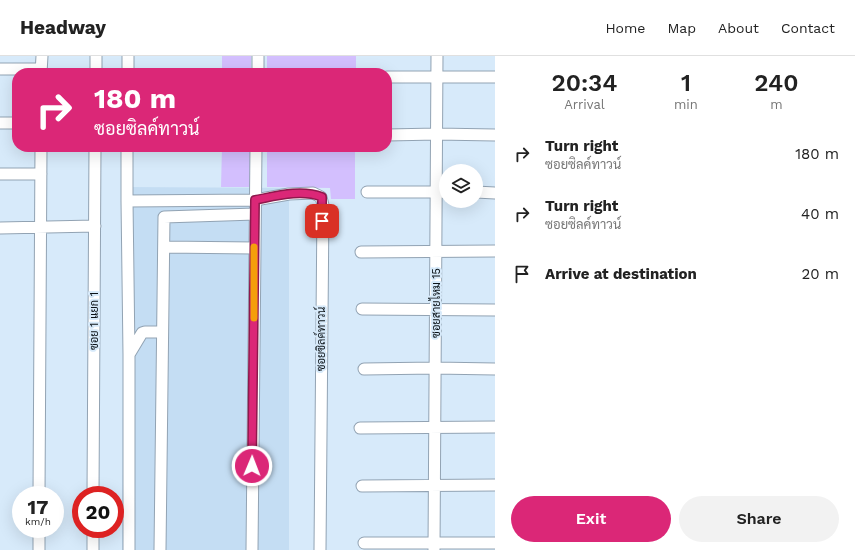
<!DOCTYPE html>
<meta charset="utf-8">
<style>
body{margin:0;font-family:"Work Sans",Sarabun,sans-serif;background:#f2f2f2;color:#222;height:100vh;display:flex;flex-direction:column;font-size:15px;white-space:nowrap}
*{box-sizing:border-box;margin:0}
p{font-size:13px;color:#767676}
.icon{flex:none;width:22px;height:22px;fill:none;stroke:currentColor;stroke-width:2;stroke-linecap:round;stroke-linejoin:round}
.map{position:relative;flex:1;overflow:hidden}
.side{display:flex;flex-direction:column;background:#fff;width:360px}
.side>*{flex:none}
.guide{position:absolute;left:12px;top:12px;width:380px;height:84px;border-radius:16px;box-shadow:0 4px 16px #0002;background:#db2777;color:#fff;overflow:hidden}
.fabs{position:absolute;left:439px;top:108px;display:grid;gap:8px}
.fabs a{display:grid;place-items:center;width:44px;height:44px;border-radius:50%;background:#fff;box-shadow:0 4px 16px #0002;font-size:20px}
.speed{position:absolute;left:12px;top:430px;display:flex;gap:8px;font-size:20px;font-weight:700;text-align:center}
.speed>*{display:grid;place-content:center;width:52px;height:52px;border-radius:50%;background:#fff;box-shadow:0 4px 16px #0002;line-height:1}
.speed small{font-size:10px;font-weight:400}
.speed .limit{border:6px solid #d22;background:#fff;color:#111}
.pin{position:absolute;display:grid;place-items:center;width:34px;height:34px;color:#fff;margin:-17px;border-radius:8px;box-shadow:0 2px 6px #0006}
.me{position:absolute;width:44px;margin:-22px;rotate:1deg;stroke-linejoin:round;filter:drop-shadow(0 0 3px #0008)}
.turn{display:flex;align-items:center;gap:14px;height:84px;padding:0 16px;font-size:18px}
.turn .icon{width:52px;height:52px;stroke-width:2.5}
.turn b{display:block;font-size:28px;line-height:34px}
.eta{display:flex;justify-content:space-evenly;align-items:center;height:68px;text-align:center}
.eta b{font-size:24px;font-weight:600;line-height:28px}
.primary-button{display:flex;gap:8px;margin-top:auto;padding:8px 16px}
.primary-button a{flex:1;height:46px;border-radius:24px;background:#db2777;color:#fff;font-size:16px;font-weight:600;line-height:46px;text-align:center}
.primary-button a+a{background:#f2f2f2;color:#222}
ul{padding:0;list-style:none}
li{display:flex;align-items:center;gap:12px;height:60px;padding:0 16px}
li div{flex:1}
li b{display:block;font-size:15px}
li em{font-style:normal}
header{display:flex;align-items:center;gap:24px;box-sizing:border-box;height:56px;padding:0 20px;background:#fff;border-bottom:1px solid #e0e0e0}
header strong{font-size:19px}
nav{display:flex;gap:22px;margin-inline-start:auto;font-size:14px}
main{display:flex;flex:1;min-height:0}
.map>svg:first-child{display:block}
.built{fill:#c4ddf3}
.green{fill:#d3bffe}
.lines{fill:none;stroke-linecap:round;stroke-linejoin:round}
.minor-casing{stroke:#92a3b3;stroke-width:13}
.minor{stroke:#fff;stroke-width:11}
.route-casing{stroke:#8e194d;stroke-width:10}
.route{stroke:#db2777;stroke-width:7}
.slow{stroke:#f59e0b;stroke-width:7}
.labels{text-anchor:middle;stroke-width:4;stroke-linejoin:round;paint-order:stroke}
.street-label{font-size:11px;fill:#0b1217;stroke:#d7eafa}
</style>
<header>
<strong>Headway</strong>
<nav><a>Home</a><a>Map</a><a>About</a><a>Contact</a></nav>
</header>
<main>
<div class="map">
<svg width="495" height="494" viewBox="0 0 495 494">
<rect width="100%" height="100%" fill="#d7eafa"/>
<path class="built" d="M124,131L289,132V494H122Z"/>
<path class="green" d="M222,0H251V17H222Z
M267,0H356V17H267Z
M222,91H251L250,131H221Z
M267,91H355V143H331L330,132L267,131Z"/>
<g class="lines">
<g class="minor-casing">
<path id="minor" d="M0,13H41
M41,17L42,0
M96,17V0
M128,17V0
M258,17V0
M387,21H495
M0,67H17
M387,79L437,78L495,79
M127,91V145L129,298V494
M0,118H41
M367,136H446
M476,136L495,137
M127,145L255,144L289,138L313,137L321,141L323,149L320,494
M0,172L95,170
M164,191L254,192
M361,196L495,195
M362,253L495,254
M130,297L142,277L145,276H162
M364,313L435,312L495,313
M360,372L495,371
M362,430L495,429
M39,439L41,91
M93,439L95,91
M364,487H495
M39,494V473
M93,494V473
M160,494L164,161L255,158
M252,494L256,91
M434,494L437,0"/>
</g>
<use href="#minor" class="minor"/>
</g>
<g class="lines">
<g class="route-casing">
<path id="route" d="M252,410L255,144C276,140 301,133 322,141V165"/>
</g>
<use href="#route" class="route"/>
<path class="slow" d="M254,262V191"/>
</g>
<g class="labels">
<g class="street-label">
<text transform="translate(436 247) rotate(-90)" y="4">ซอยสายไหม 15</text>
<text transform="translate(94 265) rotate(-90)" y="4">ซอย 1 แยก 1</text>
<text transform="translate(321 283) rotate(-90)" y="4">ซอยซิลค์ทาวน์</text>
</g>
</g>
</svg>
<div class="fabs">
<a><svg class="icon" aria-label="layers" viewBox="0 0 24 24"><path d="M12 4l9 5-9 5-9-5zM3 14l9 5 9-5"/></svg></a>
</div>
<div class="speed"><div>17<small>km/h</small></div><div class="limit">20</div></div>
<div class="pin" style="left:322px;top:165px;background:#d93025"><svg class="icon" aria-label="arrive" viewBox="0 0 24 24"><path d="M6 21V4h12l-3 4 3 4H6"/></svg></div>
<svg class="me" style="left:252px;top:410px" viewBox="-20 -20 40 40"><circle r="17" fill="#db2777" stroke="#fff" stroke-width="3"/><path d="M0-11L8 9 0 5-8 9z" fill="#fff"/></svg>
<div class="guide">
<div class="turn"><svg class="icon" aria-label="right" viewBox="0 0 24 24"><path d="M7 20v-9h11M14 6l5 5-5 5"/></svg><div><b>180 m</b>ซอยซิลค์ทาวน์</div></div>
</div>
</div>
<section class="side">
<div class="eta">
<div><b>20:34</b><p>Arrival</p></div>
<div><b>1</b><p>min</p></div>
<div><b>240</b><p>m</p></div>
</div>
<ul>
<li><svg class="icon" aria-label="right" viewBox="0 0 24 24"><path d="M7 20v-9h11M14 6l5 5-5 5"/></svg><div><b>Turn right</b><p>ซอยซิลค์ทาวน์</p></div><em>180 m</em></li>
<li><svg class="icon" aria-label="right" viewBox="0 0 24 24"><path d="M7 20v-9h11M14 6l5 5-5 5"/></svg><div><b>Turn right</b><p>ซอยซิลค์ทาวน์</p></div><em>40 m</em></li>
<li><svg class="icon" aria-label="arrive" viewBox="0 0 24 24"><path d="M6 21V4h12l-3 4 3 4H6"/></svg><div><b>Arrive at destination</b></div><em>20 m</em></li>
</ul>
<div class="primary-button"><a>Exit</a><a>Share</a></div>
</section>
</main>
